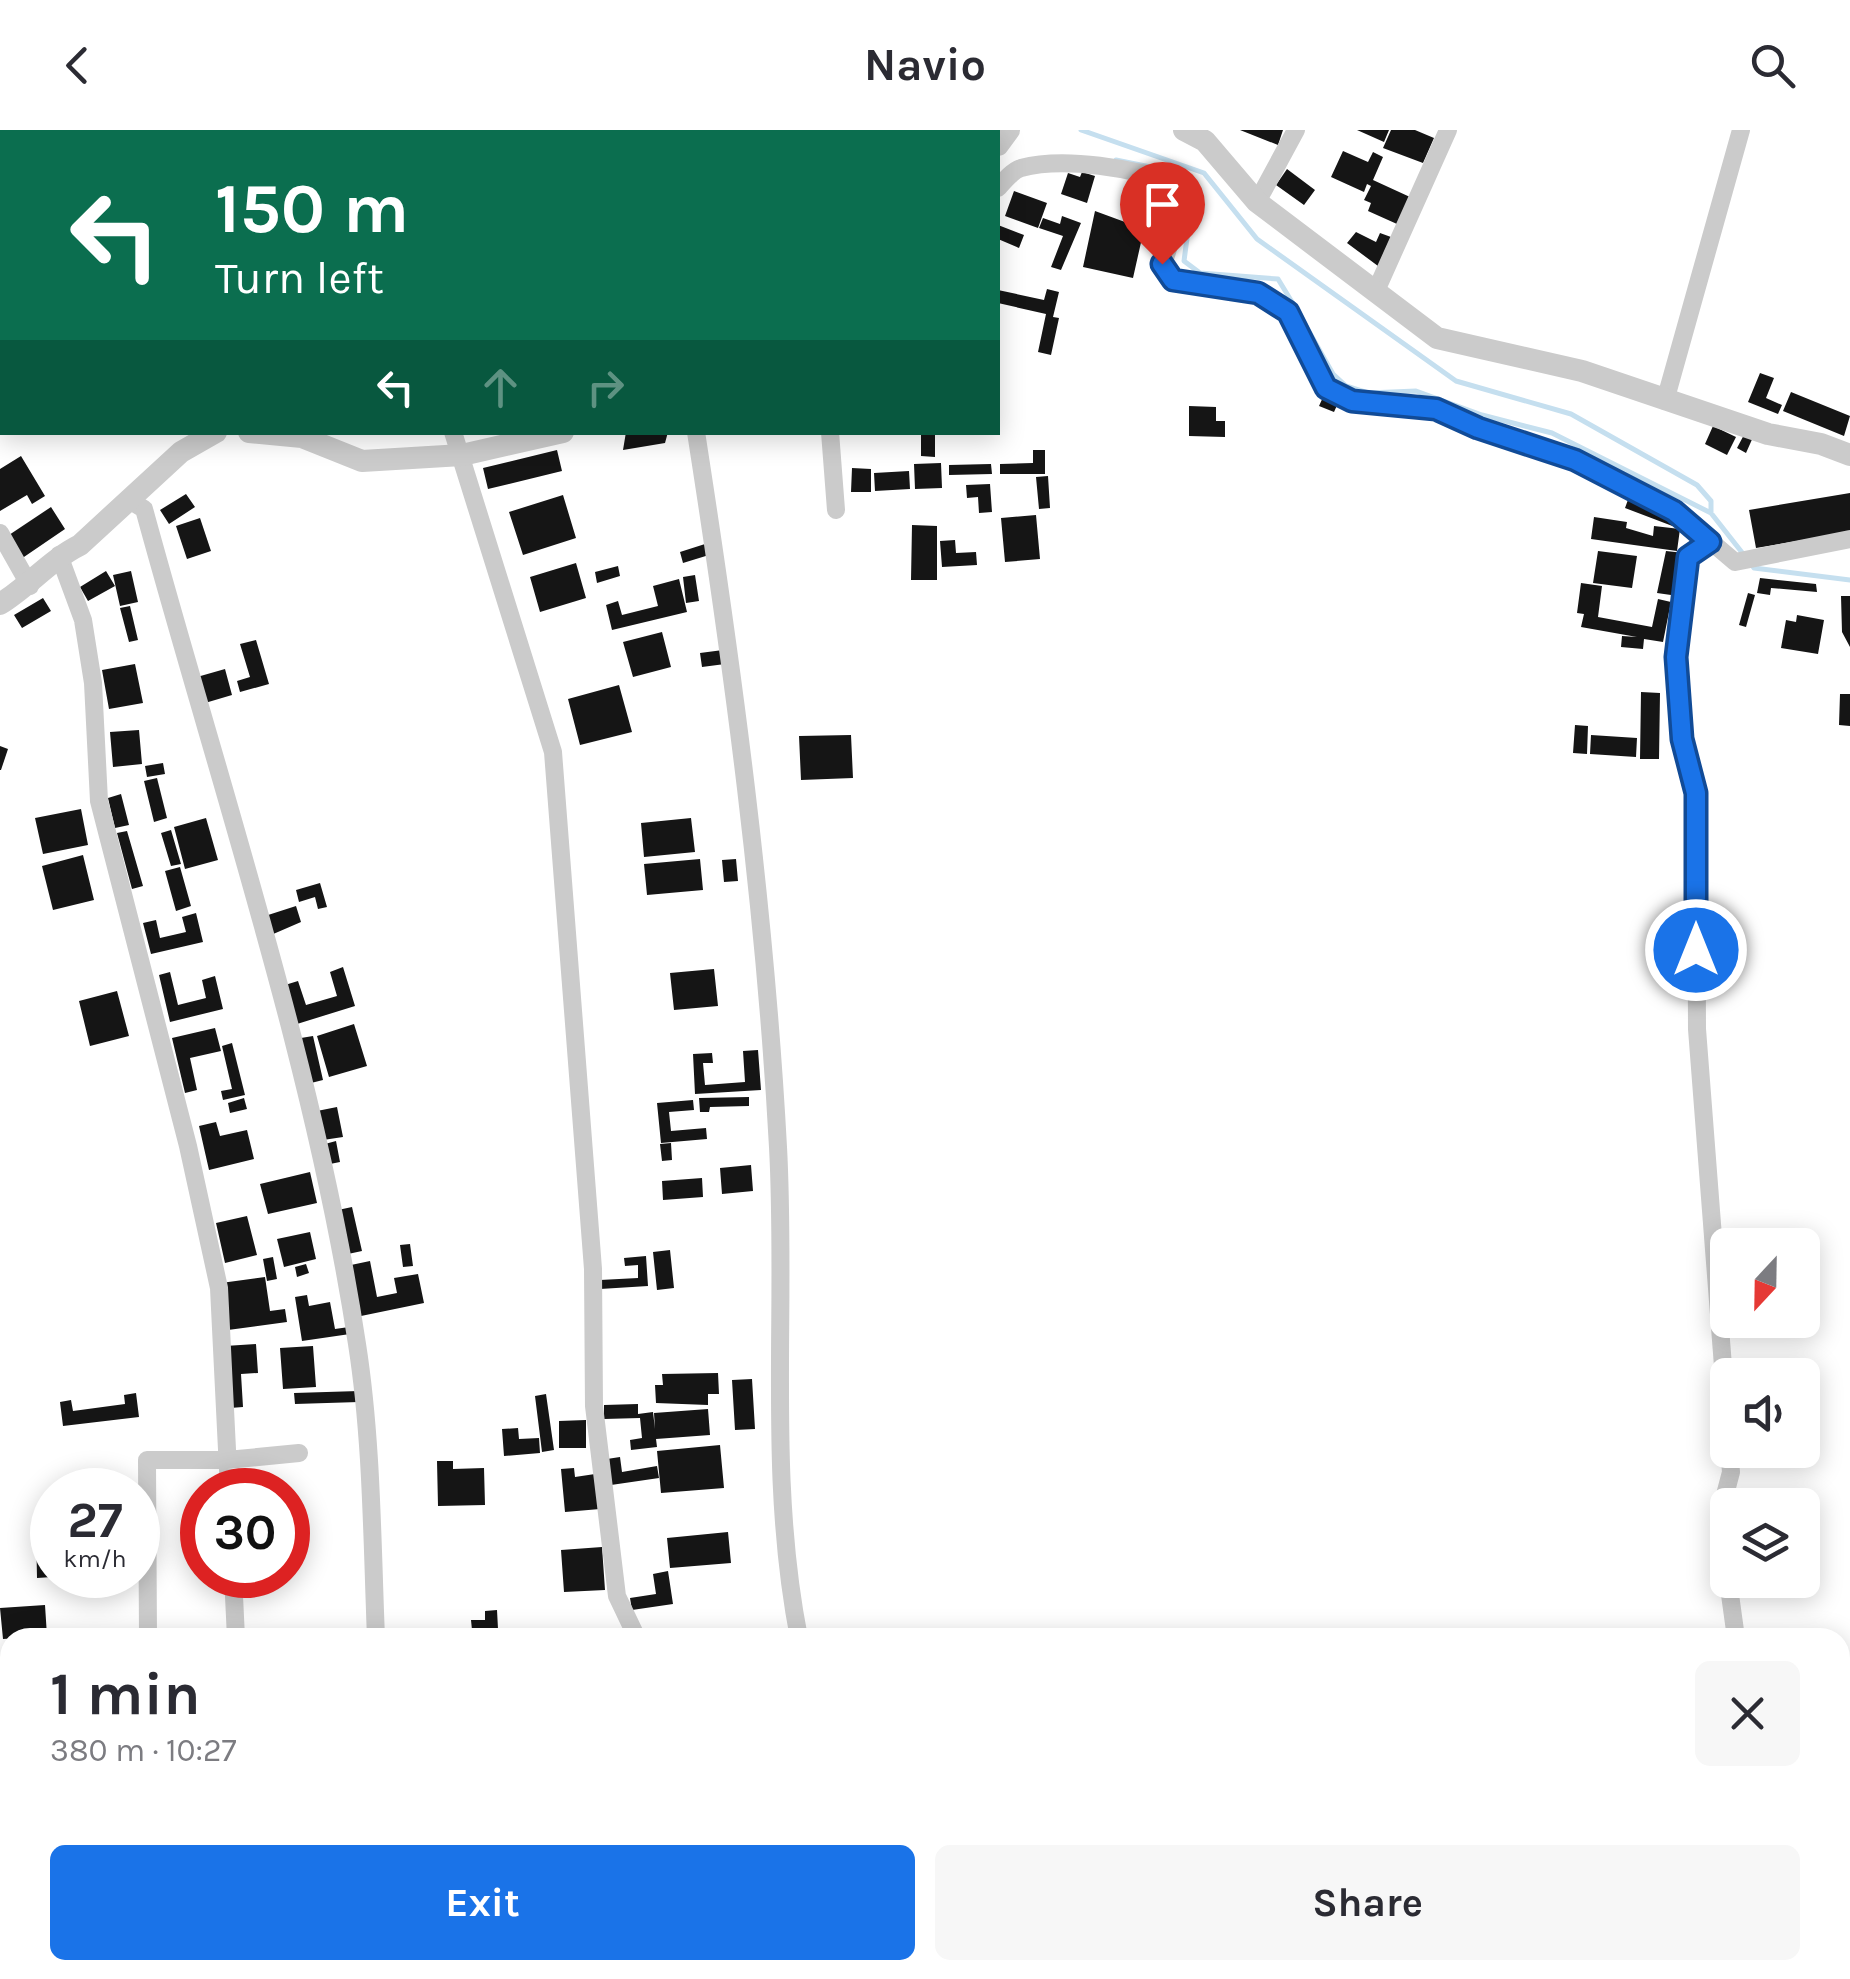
<!DOCTYPE html>
<meta charset="utf-8">
<style>
body{margin:0;font-family:Karla,sans-serif;background:#f7f7f7;color:#2b2b33;height:100vh;display:flex;flex-direction:column;font-size:38px;white-space:nowrap}
*{box-sizing:border-box;margin:0}
p{font-size:32px;color:#7c7c81}
.icon{flex:none;width:55px;height:55px;fill:none;stroke:currentColor;stroke-width:2;stroke-linecap:round;stroke-linejoin:round}
.map{position:relative;flex:1;overflow:hidden}
.details{position:absolute;left:0px;top:1498px;width:1850px;height:352px;display:flex;flex-direction:column;background:#fff;border-radius:30px 30px 0 0;box-shadow:0 5px 25px #0003}
.details>*{flex:none}
.hud{position:absolute;left:0px;top:0px;width:1000px;height:305px;box-shadow:0 5px 25px #0003;background:#0b6e4f;color:#fff;overflow:hidden}
.needle{width:65px;rotate:202deg}
.fabs{position:absolute;left:1710px;top:1098px;display:grid;gap:20px}
.fabs a{display:grid;place-items:center;width:110px;height:110px;border-radius:15px;background:#fff;box-shadow:0 5px 25px #0003;font-size:50px}
.speed{position:absolute;left:30px;top:1338px;display:flex;gap:20px;font-size:50px;font-weight:700;text-align:center}
.speed>*{display:grid;place-content:center;width:130px;height:130px;border-radius:50%;background:#fff;box-shadow:0 5px 25px #0003;line-height:1}
.speed small{font-size:25px;font-weight:400}
.speed .limit{border:15px solid #d22;background:#fff;color:#111}
.pin{position:absolute;display:grid;place-items:center;width:85px;height:85px;color:#fff;margin:-102px -42px;border-radius:50% 50% 50% 0;rotate:-45deg;box-shadow:0 0 10px #0007}
.pin .icon{rotate:45deg}
.me{position:absolute;width:110px;margin:-55px;rotate:0deg;stroke-linejoin:round;filter:drop-shadow(0 0 8px #0008)}
.turn{display:flex;align-items:center;gap:35px;height:210px;padding:0 50px;font-size:45px}
.turn .icon{width:130px;height:130px;stroke-width:2.5}
.turn b{display:block;font-size:70px;line-height:85px}
.lanes{display:flex;align-items:center;height:95px;padding:0 50px;background:#0003;justify-content:center;gap:50px;direction:ltr}
.lanes .off{opacity:.35}
.round{display:grid;place-items:center;flex:none;width:105px;height:105px;border-radius:15px;background:#f7f7f7}
.summary{display:flex;align-items:center;justify-content:space-between;height:170px;padding:0 50px}
h1{font-size:60px;font-weight:700;line-height:75px}
.action{display:flex;gap:20px;margin-top:auto;padding:20px 50px}
.action a{flex:1;height:115px;border-radius:15px;background:#1a73e8;color:#fff;font-size:40px;font-weight:700;line-height:115px;text-align:center}
.action a+a{background:#f7f7f7;color:#2b2b33}
header{display:flex;justify-content:space-between;align-items:center;height:130px;padding:0 50px;background:#fff;font-size:45px;font-weight:700}
.map>svg:first-child{display:block}
.lines{fill:none;stroke-linecap:round;stroke-linejoin:round}
.stream{stroke:#c5dfef;stroke-width:5}
.building{fill:#151515}
.minor{stroke:#cbcbcb;stroke-width:18}
.tertiary{stroke:#cbcbcb;stroke-width:22}
.route-casing{stroke:#114b97;stroke-width:25}
.route{stroke:#1a73e8;stroke-width:18}
</style>
<header><svg class="icon" aria-label="back" viewBox="0 0 24 24"><path d="M15 5l-7 7 7 7"/></svg>Navio<svg class="icon" aria-label="search" viewBox="0 0 24 24"><circle cx="10" cy="10" r="6"/><path d="M15 15l6 6"/></svg></header>
<div class="map">
<svg width="1850" height="1849" viewBox="0 0 1850 1849">
<rect width="100%" height="100%" fill="#fff"/>
<g class="lines">
<path class="stream" d="M1081,0L1204,43L1257,109L1456,251L1571,284L1697,355L1711,371V383
M1116,30L1180,43L1193,63L1184,131L1200,143L1278,149L1295,177
M1303,191L1333,244L1346,256L1368,263L1416,261L1482,285L1552,303L1711,383L1744,425
M1751,434L1754,438L1850,450"/>
</g>
<path class="building" d="M1240,0H1283L1278,15Z
M1357,0H1389L1384,12Z
M1391,0H1415L1434,8L1423,33L1383,18Z
M1343,21L1368,32L1373,22L1383,27L1373,50L1410,67L1397,94L1368,81L1371,73L1364,70L1371,56L1367,54L1364,62L1331,47Z
M1287,39L1315,60L1304,75L1276,55Z
M1082,42L1095,46L1087,73L1061,64L1068,43L1080,47Z
M1014,61L1047,73L1038,98L1005,86Z
M1095,81L1144,99L1133,148L1083,137Z
M1062,86L1081,93L1061,140L1051,137L1063,106L1039,98L1043,88L1060,94Z
M998,95L1024,105L1019,118L998,109Z
M1356,102L1376,112L1380,103L1391,107L1378,136L1347,113Z
M1047,159L1059,162L1053,187L1059,188L1051,225L1038,222L1046,184L998,173V160L1044,170Z
M1760,243L1774,248L1766,268L1782,275L1778,284L1748,272Z
M1791,262L1850,286L1844,306L1783,281Z
M1324,265L1339,271L1334,282L1319,276Z
M1189,276L1216,277V291H1225V307L1189,306Z
M1713,296L1736,307L1727,325L1705,314Z
M1746,301L1754,305L1746,323L1737,318Z
M626,302H668L665,313L623,320Z
M921,302H935V327L921,326Z
M557,320L562,341L488,359L483,338Z
M1033,320H1045V344H1000V334L1033,333Z
M21,326L45,366L32,374L27,365L0,381V339Z
M941,333L942,358L915,359L914,334Z
M991,334L992,344L949,345V335Z
M852,338L871,339V362H851Z
M909,341L910,359L875,361L874,343Z
M1048,346L1050,378L1039,379L1036,347Z
M990,354L992,382L979,383L978,367L967,368L966,355Z
M1850,363V402L1756,418L1749,380Z
M186,364L195,377L169,394L160,380Z
M563,365L576,408L523,425L509,382Z
M1629,367L1680,389L1675,397L1625,378Z
M51,377L65,399L21,429L6,407Z
M1036,385L1040,429L1005,432L1001,388Z
M1594,387L1627,392L1626,398L1653,406L1654,396L1680,399L1677,421L1591,409Z
M200,388L211,421L187,429L176,396Z
M912,395L937,396V450H911Z
M955,410L956,423L976,422L977,435L942,437L940,411Z
M705,414L709,425L683,433L680,422Z
M1598,421L1637,426L1632,458L1593,453Z
M1666,421L1684,423L1678,466L1657,463Z
M576,433L586,468L540,482L530,447Z
M618,436L620,446L597,453L595,442Z
M106,441L115,456L88,471L80,457Z
M131,441L138,472L120,476L113,445Z
M695,445L699,471L686,473L683,447Z
M1760,448L1816,454L1817,462L1771,458L1770,465L1757,463Z
M679,449L687,482L612,500L606,475L618,471L622,485L658,476L653,456Z
M1581,453L1602,456L1598,487L1652,497L1658,469L1671,472L1663,512L1644,509L1643,519L1621,517L1622,506L1637,507L1581,497L1584,484L1577,483Z
M1748,463L1755,465L1746,497L1739,495Z
M1841,466H1850V517L1842,502Z
M43,468L51,481L22,498L14,485Z
M130,476L138,510L129,512L120,478Z
M1797,485L1824,490L1818,524L1781,518L1786,490L1796,492Z
M662,502L671,537L633,547L623,512Z
M256,510L269,554L240,562L237,551L250,547L240,514Z
M723,520L725,534L702,537L700,523Z
M135,534L143,573L109,579L102,540Z
M225,539L232,565L205,573L197,547Z
M619,555L632,602L580,615L568,569Z
M1641,562L1660,563L1659,629H1640Z
M1840,564H1850V596L1839,595Z
M1575,595L1588,596L1587,624L1573,623Z
M139,600L142,634L113,637L110,602Z
M851,605L853,648L801,650L799,606Z
M1591,605L1637,608L1636,627L1590,624Z
M0,616L8,619L1,640H0Z
M163,633L165,644L147,647L145,636Z
M157,648L167,688L154,692L144,651Z
M121,664L129,695L115,698L108,668Z
M81,679L88,715L43,724L35,688Z
M206,688L218,730L185,739L174,697Z
M691,688L695,722L644,727L641,693Z
M171,700L181,734L171,736L161,703Z
M127,701L143,756L132,759L117,703Z
M83,725L94,770L53,780L42,736Z
M700,729L703,760L647,765L644,734Z
M736,729L738,751L724,752L722,730Z
M180,737L191,776L176,781L165,741Z
M320,753L327,777L318,779L315,767L299,772L296,760Z
M296,776L301,792L271,805L265,786Z
M196,783L203,812L151,824L143,793L156,790L160,808L186,802L182,787Z
M343,837L355,876L297,894L285,855L298,851L306,875L337,866L330,842Z
M714,839L718,876L674,880L670,843Z
M170,842L178,875L206,868L202,850L215,846L223,879L170,892L159,845Z
M117,861L129,906L90,916L79,871Z
M354,894L367,936L329,947L317,906Z
M215,898L221,921L190,928L197,960L185,963L172,908Z
M313,906L323,950L311,953L301,908Z
M232,913L245,965L223,970L221,961L232,959L222,916Z
M758,920L761,960L695,964L693,924L712,923L713,933H703L705,955L745,952L743,921Z
M749,967V976L710,977L709,982H700L699,968Z
M244,968L247,979L230,983L228,973Z
M693,970L694,980L669,982L671,1001L706,998L707,1009L661,1013L657,973Z
M337,977L343,1007L323,1010L317,981Z
M216,992L220,1006L247,1000L254,1029L209,1040L199,996Z
M336,1011L340,1032L330,1034L325,1014Z
M671,1013L672,1030L662,1031L660,1014Z
M751,1035L753,1061L722,1064L720,1038Z
M310,1042L317,1073L268,1084L260,1054Z
M702,1048L703,1067L663,1070L662,1051Z
M352,1077L362,1121L348,1124L338,1080Z
M247,1086L257,1125L225,1133L216,1093Z
M310,1102L316,1129L284,1137L277,1109Z
M410,1114L413,1136L403,1137L400,1115Z
M670,1120L674,1158L657,1160L653,1122Z
M646,1126L648,1156L600,1159V1150L638,1148V1135L625,1136L624,1128Z
M273,1127L277,1149L267,1151L263,1129Z
M370,1131L377,1167L397,1163L394,1148L418,1144L424,1173L361,1186L351,1135Z
M306,1134L309,1143L297,1147L295,1137Z
M265,1147L270,1181L285,1179L287,1192L228,1200L221,1153Z
M307,1165L309,1176L330,1172L335,1199L349,1197L350,1204L302,1211L295,1167Z
M256,1214L258,1243L241,1244L243,1277L230,1278L225,1216Z
M313,1216L316,1257L283,1259L280,1218Z
M718,1243L719,1264H708V1275L656,1273L655,1255H663L662,1244Z
M752,1249L755,1299L735,1300L732,1250Z
M359,1261V1272L295,1274L294,1263Z
M136,1263L139,1287L63,1296L60,1272L71,1270L73,1281L125,1274L124,1265Z
M546,1264L554,1320L542,1322L535,1266Z
M638,1274V1284L653,1282L655,1299L654,1283L708,1279L710,1305L656,1309L657,1317L631,1320L630,1310L642,1308L640,1288L604,1289V1275Z
M586,1290V1318H559V1291Z
M518,1298L519,1309L539,1308L540,1323L504,1326L502,1299Z
M720,1315L724,1358L661,1363L657,1321Z
M620,1327L622,1342L657,1336L659,1348L611,1355L607,1329Z
M437,1331H453V1339L484,1338L485,1375L438,1376Z
M574,1338L575,1347L595,1344L600,1379L565,1382L561,1339Z
M52,1393V1447L37,1448L36,1396Z
M728,1402L731,1433L670,1438L667,1408Z
M602,1417L605,1460L564,1462L561,1420Z
M668,1441L673,1474L632,1480L630,1468L656,1464L653,1444Z
M45,1475L47,1506L3,1509L0,1478Z
M497,1480L498,1499L472,1500L471,1490H485V1481Z
M40,1840H90L91,1849H40Z
M275,1840H331V1847L275,1849Z
M338,1840H381L382,1849H339Z
M443,1840H466L472,1842V1849H443Z
M1657,1840H1676V1846L1658,1847Z
M1680,1841H1725V1849H1681Z
M242,1844V1849H213V1846Z"/>
<g class="lines">
<path class="minor" d="M30,0V2
M589,0L590,2
M998,58C1004,51 1012,41 1021,38C1066,26 1133,39 1177,53L1184,67L1163,135L1173,150L1258,163L1288,181L1327,258L1352,271L1436,279L1478,298L1575,329L1675,381L1735,432L1850,409
M1257,72L1296,0
M1375,163L1448,0
M1665,271L1741,0
M453,302L553,622L593,1139L594,1276L617,1466L637,1508
M696,302C733,539 765,777 778,1017C787,1182 767,1345 799,1508
M830,302L836,380
M129,370L144,379C218,651 315,936 357,1214C372,1310 372,1410 376,1508
M0,403L30,456
M1709,412L1687,427L1676,527L1682,609L1696,663L1697,899L1728,1301
M59,425L83,490L93,553L99,671L188,1016L219,1158L229,1360
M233,1445L236,1508
M1728,1447L1720,1384L1731,1342L1729,1320
M1728,1450L1736,1508
M148,1508L147,1330H227L299,1323
M174,1840L175,1849
M252,1840V1849
M404,1840L405,1849
M666,1840L667,1849
M823,1840L824,1849
M1384,1840L1385,1849
M1585,1840V1849
M1766,1840V1849"/>
<path class="tertiary" d="M1184,0L1205,11L1257,72L1437,208L1582,241L1768,304L1821,314L1850,325
M998,15L1009,0
M249,302L302,307L362,331L462,325L563,302
M0,474C29,456 50,430 80,415L181,322L216,302"/>
</g>
<g class="lines">
<g class="route-casing">
<path id="route" d="M1162,134L1173,150L1258,163L1288,182L1326,258L1352,271L1436,279L1478,298L1575,330L1674,381L1710,412L1688,427L1676,527L1682,609L1696,663V820"/>
</g>
<use href="#route" class="route"/>
</g>
</svg>
<div class="fabs">
<a><svg class="needle" viewBox="-14 -14 28 28"><path d="M0-13l5 13h-10z" fill="#e53935"/><path d="M0 13l5-13h-10z" fill="#7c7c81"/></svg></a>
<a><svg class="icon" aria-label="sound" viewBox="0 0 24 24"><path d="M4 9h4l5-4v14l-5-4H4zM17 9q2 3 0 6"/></svg></a>
<a><svg class="icon" aria-label="layers" viewBox="0 0 24 24"><path d="M12 4l9 5-9 5-9-5zM3 14l9 5 9-5"/></svg></a>
</div>
<div class="speed"><div>27<small>km/h</small></div><div class="limit">30</div></div>
<div class="pin" style="left:1162px;top:134px;background:#d93025"><svg class="icon" aria-label="arrive" viewBox="0 0 24 24"><path d="M6 21V4h12l-3 4 3 4H6"/></svg></div>
<svg class="me" style="left:1696px;top:820px" viewBox="-20 -20 40 40"><circle r="17" fill="#1a73e8" stroke="#fff" stroke-width="3"/><path d="M0-11L8 9 0 5-8 9z" fill="#fff"/></svg>
<div class="hud">
<div class="turn"><svg class="icon" aria-label="left" viewBox="0 0 24 24"><path d="M17 20v-9H6M10 6l-5 5 5 5"/></svg><div><b>150 m</b>Turn left</div></div>
<div class="lanes"><svg class="icon" aria-label="left" viewBox="0 0 24 24"><path d="M17 20v-9H6M10 6l-5 5 5 5"/></svg><svg class="icon off" aria-label="ahead" viewBox="0 0 24 24"><path d="M12 20V5M6 11l6-6 6 6"/></svg><svg class="icon off" aria-label="right" viewBox="0 0 24 24"><path d="M7 20v-9h11M14 6l5 5-5 5"/></svg></div>
</div>
<section class="details">
<div class="summary"><div><h1>1 min</h1><p>380 m · 10:27</p></div><a class="round"><svg class="icon" aria-label="close" viewBox="0 0 24 24"><path d="M6 6l12 12M18 6L6 18"/></svg></a></div>
<div class="action"><a>Exit</a><a>Share</a></div>
</section>
</div>
